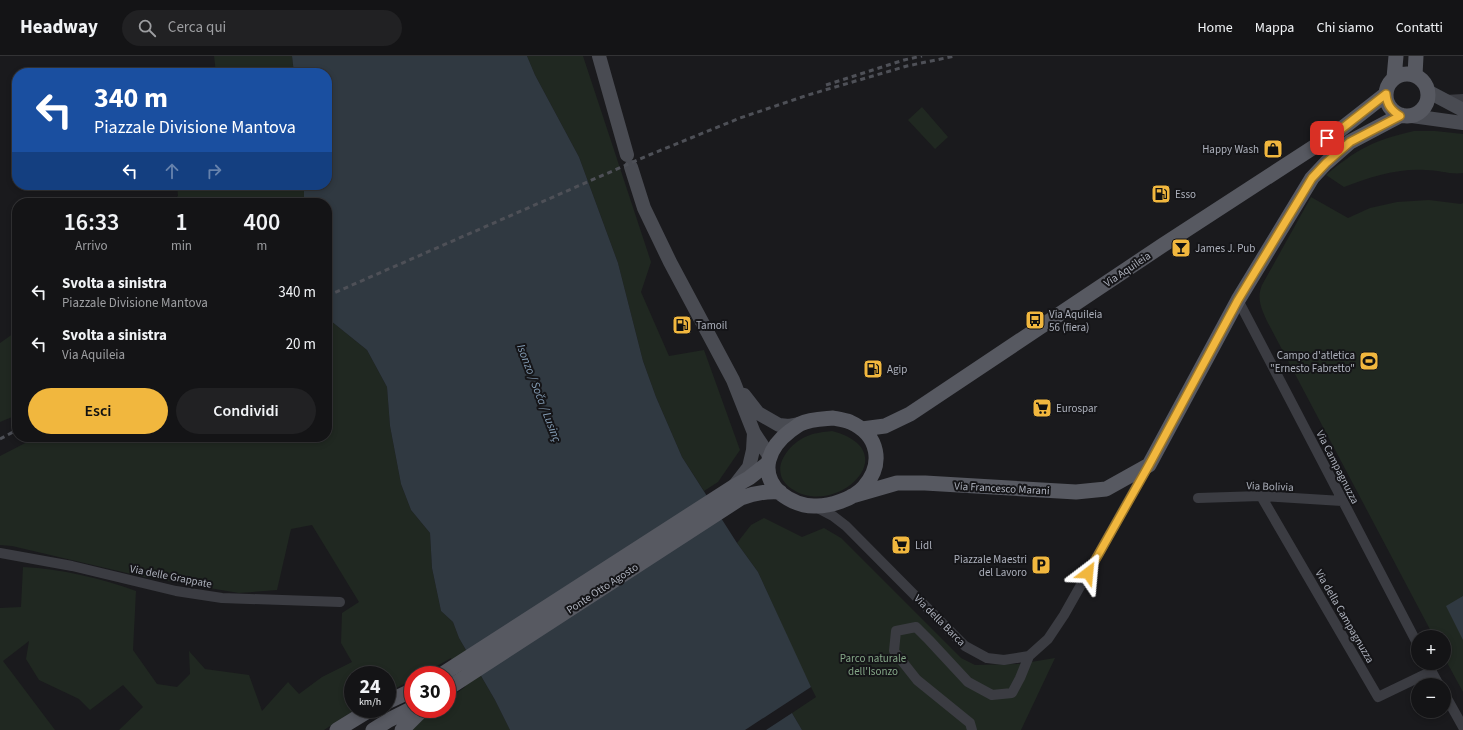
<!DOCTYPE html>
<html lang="it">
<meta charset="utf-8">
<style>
body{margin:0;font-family:"Source Sans 3",sans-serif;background:#212123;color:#f1f3f6;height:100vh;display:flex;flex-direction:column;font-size:15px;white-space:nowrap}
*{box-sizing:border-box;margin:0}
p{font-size:13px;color:#9d9ea1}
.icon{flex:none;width:22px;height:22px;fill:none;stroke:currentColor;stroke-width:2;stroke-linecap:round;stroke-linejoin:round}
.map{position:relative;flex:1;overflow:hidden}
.details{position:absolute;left:12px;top:142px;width:320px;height:244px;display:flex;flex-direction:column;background:#141416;border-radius:16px;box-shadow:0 2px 6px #0003,0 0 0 1px #333335}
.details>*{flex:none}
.guide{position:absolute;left:12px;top:12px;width:320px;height:122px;border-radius:16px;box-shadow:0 2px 6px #0003,0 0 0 1px #333335;background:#1a4fa0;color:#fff;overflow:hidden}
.fabs{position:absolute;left:1411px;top:574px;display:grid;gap:8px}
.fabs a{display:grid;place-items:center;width:40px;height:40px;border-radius:50%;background:#141416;box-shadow:0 2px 6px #0003,0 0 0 1px #333335;font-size:20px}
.speed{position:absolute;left:344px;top:610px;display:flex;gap:8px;font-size:20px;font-weight:700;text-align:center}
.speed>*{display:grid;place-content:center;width:52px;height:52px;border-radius:50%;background:#141416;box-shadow:0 2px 6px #0003,0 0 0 1px #333335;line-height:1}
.speed small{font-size:10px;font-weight:400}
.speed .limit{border:6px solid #d22;background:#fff;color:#111}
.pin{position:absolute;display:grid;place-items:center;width:34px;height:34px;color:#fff;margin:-17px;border-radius:8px;box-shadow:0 2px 6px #0006}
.me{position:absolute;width:44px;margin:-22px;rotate:29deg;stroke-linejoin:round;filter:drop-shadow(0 0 3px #0008)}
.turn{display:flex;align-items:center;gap:14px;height:84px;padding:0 16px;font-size:18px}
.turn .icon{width:52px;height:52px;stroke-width:2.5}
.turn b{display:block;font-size:28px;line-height:34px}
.lanes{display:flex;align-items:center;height:38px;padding:0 16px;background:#0003;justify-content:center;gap:20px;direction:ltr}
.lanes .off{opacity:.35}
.eta{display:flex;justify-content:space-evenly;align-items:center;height:68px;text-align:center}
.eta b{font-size:24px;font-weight:600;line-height:28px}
.cta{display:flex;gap:8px;margin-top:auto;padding:8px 16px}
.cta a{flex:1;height:46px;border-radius:24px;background:#f1b73e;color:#111;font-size:16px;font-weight:600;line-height:46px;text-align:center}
.cta a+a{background:#212123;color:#f1f3f6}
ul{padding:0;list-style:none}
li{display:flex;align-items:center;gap:12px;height:52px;padding:0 16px}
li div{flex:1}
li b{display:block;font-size:15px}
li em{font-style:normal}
header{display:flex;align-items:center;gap:24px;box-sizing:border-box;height:56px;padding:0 20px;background:#141416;border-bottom:1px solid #333335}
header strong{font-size:19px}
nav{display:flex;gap:22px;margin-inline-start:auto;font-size:14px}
.search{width:280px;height:36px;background:#212123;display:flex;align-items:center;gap:10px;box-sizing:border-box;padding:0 14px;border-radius:22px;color:#9d9ea1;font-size:15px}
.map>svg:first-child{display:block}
.green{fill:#202821}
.water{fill:#303941}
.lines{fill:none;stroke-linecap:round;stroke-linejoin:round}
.minor{stroke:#3b3c42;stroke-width:10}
.secondary{stroke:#494b52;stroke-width:14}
.primary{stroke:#575961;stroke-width:15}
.rail{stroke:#4e5057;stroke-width:3;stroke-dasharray:5 4;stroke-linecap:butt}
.route-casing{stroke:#9d7728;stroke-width:10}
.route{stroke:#f1b73e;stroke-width:7}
.labels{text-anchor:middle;stroke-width:4;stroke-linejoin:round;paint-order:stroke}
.poi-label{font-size:11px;fill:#adb1bc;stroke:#151518;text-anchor:start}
.street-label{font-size:11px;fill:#adb1bc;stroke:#151518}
.park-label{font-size:11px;fill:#84a687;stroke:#151518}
.water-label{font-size:12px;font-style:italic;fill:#859eb6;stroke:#151518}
</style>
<header>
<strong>Headway</strong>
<div class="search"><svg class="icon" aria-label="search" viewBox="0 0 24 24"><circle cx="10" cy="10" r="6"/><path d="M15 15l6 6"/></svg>Cerca qui</div>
<nav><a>Home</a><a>Mappa</a><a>Chi siamo</a><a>Contatti</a></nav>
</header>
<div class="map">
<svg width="1463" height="674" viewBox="0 0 1463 674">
<rect width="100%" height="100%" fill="#1a1a1d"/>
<path class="green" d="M214,0H292L294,17H216Z
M527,0H583L651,206L641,236L669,300L704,294L740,394L718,426L704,435L682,401L656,341L643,305L618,207L579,101L535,19Z
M922,51L948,81L935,93L908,64Z
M1414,75H1435L1463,78V117C1452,119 1438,114 1426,114C1398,112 1370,121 1344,131L1326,119C1357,93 1374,84 1414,75Z
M177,129H304V147H170L178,140Z
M1311,141L1348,162L1370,152L1397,146L1429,144L1461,148L1463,147V636L1444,601V581H1434L1268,267C1262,254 1256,243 1262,229Z
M327,257L331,265L367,294L387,331L390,370L401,428L411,454L430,477L432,512L441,555L453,566L459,582L495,644L510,674H411L434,653H447V644L465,631L451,602L421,619H413V623L387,637V619H353V653H356L324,674H119L143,651L123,629L90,654L79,643L39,624L26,603L29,585L3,605L55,674H0V552L21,551L23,511C62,513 100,522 136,535L133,594L157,628L177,631L190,618L189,595L205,613L249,619L262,655L288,626L299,638L322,621L352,606L341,587L342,557L359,546L312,469L291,473L277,534L239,537L144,521L12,490L0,489V400L37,381H327Z
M17,275V359L0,366V287Z
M832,375C908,395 836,463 792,433C768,417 785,391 805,381C813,377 823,376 832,375Z
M764,462L802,481L824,472L841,482L961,602L975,609L1019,608L1055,602L1021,674H802L792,657L816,641L801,611L758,516L737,487L751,469Z"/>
<path class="water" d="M292,0H527L535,19L579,101L618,207L643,305L656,341L682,401L737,487L758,516L811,631L745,674H510L495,644L459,582L453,566L441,555L432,512L430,477L411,454L401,428L390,370L387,331L367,294L331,265L327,257V147H304V129H327V17H294Z
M1463,540V584L1446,550Z
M792,657L802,674H766Z"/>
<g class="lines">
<path class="minor" d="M1446,44L1463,43
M1238,244L1418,589
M1261,440L1378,641L1432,615
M1198,442L1261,440L1342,445
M814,450L833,460L846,470L965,590L987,602L1004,604L1029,600L1048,583L1064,559L1148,410
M0,497L72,510L176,535L222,542L340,546
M1427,607L1439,629
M1444,637L1463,671
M972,674L970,667L917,624L894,595L896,575L916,571L929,584L968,626L992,639L1012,637L1020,622L1029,600"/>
<path class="secondary" d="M599,0L627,99
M1429,36L1463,54
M1412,60L1463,67
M631,111L644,152L670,206L733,324L754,377L770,401
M744,339L758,357L779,369L789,370L800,368
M735,429L749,411L753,394L754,377"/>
<path class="primary" d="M1386 39a21 21 0 1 1 42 0a21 21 0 1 1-42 0Z
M1415,19L1416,0
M1394,22L1396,0
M833,362C838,363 845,364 850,366C879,379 884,408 864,431C854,443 828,451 814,450C802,450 789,444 780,437C758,416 769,391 790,375C793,373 797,370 800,368C810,363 822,363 833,362Z
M862,373L885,370L910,358L931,344L1163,189L1340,74L1386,38
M852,440L897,427H925L1076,436L1106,433L1149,409L1238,244L1312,122L1326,107L1350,86L1401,59
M441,619L733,431L749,422L767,408
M447,633L741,442C754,437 766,435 780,436
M387,646L413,634
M337,674L371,653
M373,674L389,664L413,652
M402,674L423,653"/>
<path class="rail" d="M826,29L904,4L922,0
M327,240L649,99L740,62L808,39L907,10L955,0
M0,383L17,374"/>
</g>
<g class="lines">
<g class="route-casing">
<path id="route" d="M1088,517L1149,409L1238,244L1312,122L1326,107L1350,86L1400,60C1391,54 1387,49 1386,38L1340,74L1327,82"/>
</g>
<use href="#route" class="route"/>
</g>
<defs>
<g id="shop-square" transform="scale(1)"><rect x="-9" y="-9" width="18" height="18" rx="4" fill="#f1b73e" stroke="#151518"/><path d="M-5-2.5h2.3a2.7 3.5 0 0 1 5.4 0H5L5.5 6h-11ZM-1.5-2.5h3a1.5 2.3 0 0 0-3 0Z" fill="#111"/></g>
<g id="fuel-square" transform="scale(1)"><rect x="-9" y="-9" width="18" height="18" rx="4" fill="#f1b73e" stroke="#151518"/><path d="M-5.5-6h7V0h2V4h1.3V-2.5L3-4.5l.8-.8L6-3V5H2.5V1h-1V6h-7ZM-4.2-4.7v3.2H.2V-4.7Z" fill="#111"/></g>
<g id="bar-square" transform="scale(1)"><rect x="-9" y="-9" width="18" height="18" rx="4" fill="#f1b73e" stroke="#151518"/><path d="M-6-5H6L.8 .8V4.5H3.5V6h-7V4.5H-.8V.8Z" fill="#111"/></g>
<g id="bus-square" transform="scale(1)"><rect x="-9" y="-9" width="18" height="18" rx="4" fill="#f1b73e" stroke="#151518"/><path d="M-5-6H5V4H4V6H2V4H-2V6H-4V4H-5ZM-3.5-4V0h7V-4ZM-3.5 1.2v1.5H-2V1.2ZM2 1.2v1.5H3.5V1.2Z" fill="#111"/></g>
<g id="stadium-square" transform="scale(1)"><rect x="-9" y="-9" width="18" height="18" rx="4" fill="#f1b73e" stroke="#151518"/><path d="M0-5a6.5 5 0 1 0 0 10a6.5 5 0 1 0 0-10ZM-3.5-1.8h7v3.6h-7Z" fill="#111"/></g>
<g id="supermarket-square" transform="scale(1)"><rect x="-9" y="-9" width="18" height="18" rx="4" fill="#f1b73e" stroke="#151518"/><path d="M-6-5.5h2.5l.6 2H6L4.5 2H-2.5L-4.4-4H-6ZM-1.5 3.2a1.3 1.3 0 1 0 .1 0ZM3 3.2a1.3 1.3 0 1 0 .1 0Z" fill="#111"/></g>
<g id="parking-square" transform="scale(1)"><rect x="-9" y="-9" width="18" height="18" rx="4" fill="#f1b73e" stroke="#151518"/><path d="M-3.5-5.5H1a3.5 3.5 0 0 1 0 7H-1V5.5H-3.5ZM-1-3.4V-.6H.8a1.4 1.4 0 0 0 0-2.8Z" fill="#111"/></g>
</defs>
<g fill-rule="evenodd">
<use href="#shop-square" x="1273" y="93"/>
<use href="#fuel-square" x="1161" y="138"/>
<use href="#bar-square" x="1181" y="192"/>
<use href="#bus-square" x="1035" y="264"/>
<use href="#fuel-square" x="682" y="269"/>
<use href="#stadium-square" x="1369" y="305"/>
<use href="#fuel-square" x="873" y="313"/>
<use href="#supermarket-square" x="1042" y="352"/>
<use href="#supermarket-square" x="901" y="489"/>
<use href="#parking-square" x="1041" y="509"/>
</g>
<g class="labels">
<g class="poi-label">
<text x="1259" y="97" text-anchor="end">Happy Wash</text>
<text x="1175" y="142">Esso</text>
<text x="1195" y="196">James J. Pub</text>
<text x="1049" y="262">Via Aquileia<tspan x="1049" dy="13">56 (fiera)</tspan></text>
<text x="696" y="273">Tamoil</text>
<text x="1355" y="303" text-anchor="end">Campo d'atletica<tspan x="1355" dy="13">"Ernesto Fabretto"</tspan></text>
<text x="887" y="317">Agip</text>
<text x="1056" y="356">Eurospar</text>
<text x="915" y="493">Lidl</text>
<text x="1027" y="507" text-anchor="end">Piazzale Maestri<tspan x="1027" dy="13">del Lavoro</tspan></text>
</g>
<g class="street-label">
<text transform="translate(1127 213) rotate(-34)" y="4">Via Aquileia</text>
<text transform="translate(1338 411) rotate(63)" y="4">Via Campagnuzza</text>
<text transform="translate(1270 430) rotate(2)" y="4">Via Bolivia</text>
<text transform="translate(1002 432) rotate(3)" y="4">Via Francesco Marani</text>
<text transform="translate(171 520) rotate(11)" y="4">Via delle Grappate</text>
<text transform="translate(602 532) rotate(-33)" y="4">Ponte Otto Agosto</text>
<text transform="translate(1345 560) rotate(60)" y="4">Via della Campagnuzza</text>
<text transform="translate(940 564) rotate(45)" y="4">Via della Barca</text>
</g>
<g class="park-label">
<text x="873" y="606">Parco naturale<tspan x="873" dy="13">dell'Isonzo</tspan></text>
</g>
<g class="water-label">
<text transform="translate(539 337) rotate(69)" y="4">Isonzo / Soča / Lusinç</text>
</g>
</g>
</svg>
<div class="fabs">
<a>+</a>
<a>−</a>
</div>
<div class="speed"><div>24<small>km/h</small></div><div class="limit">30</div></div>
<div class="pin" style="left:1327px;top:82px;background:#d93025"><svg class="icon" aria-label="arrive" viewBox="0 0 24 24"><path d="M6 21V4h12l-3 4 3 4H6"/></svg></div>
<svg class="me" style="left:1088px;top:517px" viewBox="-20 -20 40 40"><path d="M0-17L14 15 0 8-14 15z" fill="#f1b73e" stroke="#fff" stroke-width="4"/></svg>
<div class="guide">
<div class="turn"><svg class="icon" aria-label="left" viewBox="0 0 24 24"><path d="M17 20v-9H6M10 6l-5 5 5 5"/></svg><div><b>340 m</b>Piazzale Divisione Mantova</div></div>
<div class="lanes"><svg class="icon" aria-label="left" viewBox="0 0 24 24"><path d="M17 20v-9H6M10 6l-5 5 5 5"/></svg><svg class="icon off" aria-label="ahead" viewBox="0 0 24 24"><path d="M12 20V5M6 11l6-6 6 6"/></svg><svg class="icon off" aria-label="right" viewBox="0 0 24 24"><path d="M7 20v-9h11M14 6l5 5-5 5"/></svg></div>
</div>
<section class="details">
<div class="eta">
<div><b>16:33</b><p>Arrivo</p></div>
<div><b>1</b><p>min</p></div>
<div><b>400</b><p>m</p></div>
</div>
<ul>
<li><svg class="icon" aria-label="left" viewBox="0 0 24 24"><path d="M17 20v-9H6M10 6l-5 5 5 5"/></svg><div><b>Svolta a sinistra</b><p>Piazzale Divisione Mantova</p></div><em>340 m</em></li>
<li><svg class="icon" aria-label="left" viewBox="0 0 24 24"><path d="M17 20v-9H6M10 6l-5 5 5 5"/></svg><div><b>Svolta a sinistra</b><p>Via Aquileia</p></div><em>20 m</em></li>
</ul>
<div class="cta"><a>Esci</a><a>Condividi</a></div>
</section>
</div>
